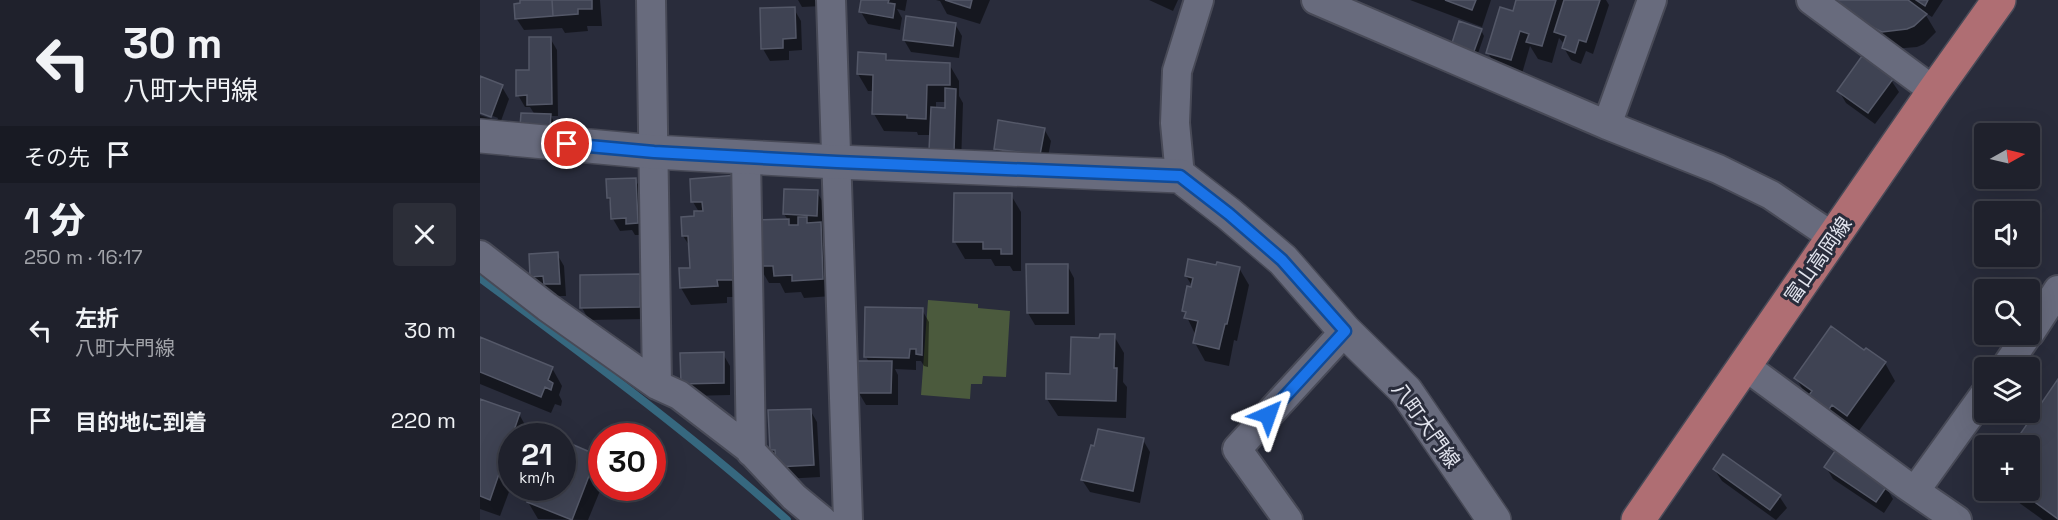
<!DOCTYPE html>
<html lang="ja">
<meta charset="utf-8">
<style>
body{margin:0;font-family:"Space Grotesk","Noto Sans JP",sans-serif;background:#2c2e38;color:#f1f3f6;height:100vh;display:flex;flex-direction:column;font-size:22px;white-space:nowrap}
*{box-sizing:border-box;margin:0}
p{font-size:20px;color:#a1a3a9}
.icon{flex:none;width:33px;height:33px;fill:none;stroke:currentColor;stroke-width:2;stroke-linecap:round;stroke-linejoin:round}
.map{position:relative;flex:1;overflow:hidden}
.side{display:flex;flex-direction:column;background:#1f212c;width:480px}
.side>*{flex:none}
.guide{background:#1f212c;color:#f1f3f6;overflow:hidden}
.needle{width:39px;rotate:82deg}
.controls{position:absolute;left:1494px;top:123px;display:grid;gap:12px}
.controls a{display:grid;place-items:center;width:66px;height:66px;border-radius:6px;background:#1f212c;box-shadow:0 6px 24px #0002,0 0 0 2px #3c3e48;font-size:30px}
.speed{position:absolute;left:18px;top:423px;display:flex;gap:12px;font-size:30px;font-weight:700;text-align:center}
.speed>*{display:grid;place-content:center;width:78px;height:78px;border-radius:50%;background:#1f212c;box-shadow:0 6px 24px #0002,0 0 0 2px #3c3e48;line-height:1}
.speed small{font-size:15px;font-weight:400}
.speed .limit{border:9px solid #d22;background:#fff;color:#111}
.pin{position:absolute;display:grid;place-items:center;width:51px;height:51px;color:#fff;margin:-26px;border:3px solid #fff;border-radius:50%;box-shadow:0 2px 6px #0007}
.me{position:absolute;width:66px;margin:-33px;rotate:43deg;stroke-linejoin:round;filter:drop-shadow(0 0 4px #0008)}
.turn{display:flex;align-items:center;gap:21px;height:126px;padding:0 24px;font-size:27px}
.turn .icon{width:78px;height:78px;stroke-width:2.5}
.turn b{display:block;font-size:42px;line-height:51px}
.then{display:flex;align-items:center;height:57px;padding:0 24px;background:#0003;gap:12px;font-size:22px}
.round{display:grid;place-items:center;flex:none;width:63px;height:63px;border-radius:6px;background:#2c2e38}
.overview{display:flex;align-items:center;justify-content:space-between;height:102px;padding:0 24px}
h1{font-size:36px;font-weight:800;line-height:45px}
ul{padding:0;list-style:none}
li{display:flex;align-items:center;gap:18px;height:90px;padding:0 24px}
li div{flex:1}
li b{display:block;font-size:22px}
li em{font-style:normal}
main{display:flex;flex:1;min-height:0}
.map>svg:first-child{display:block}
.green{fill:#4b5a3d}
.shadow{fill:#0007;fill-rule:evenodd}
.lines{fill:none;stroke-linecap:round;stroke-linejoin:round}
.stream{stroke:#36687f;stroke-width:8}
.building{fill:#3f4353;stroke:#545868;stroke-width:1.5}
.street-casing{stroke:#484a57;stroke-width:32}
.secondary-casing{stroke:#484a57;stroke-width:36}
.primary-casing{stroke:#484a57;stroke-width:36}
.street{stroke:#686b7d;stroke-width:28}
.secondary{stroke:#686b7d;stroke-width:33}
.primary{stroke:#af6e73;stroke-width:33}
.route-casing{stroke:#114b97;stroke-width:15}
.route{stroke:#1a73e8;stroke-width:10}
.labels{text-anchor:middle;stroke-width:6;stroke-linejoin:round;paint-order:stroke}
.street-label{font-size:20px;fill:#e3e5ef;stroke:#292c3b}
</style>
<main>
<section class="side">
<div class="guide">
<div class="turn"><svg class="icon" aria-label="left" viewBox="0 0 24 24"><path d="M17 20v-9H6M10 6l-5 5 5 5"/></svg><div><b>30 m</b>八町大門線</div></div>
<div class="then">その先<svg class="icon" aria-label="arrive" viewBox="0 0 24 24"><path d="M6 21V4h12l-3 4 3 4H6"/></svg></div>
</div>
<div class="overview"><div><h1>1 分</h1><p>250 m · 16:17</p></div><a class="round"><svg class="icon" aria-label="close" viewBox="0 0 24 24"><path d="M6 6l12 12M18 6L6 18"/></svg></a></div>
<ul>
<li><svg class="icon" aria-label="left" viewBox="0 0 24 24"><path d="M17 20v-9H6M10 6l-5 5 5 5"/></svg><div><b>左折</b><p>八町大門線</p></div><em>30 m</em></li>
<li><svg class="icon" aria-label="arrive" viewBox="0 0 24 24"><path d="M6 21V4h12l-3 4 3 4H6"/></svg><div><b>目的地に到着</b></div><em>220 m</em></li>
</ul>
</section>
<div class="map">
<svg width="1578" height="520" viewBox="0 0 1578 520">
<rect width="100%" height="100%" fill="#292c3b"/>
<path class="green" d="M448,300L498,304V308L530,311L526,377L503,376L502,384H491L490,399L441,395Z"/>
<path class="shadow" d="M41,0H120L122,26H107L108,31L85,33L82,28L44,30L36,18L42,5Z
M318,0H342V6L322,7Z
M383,0H427L425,11L417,9L422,18L420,30L388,24L381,12Z
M456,0H510L500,24L467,14L460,1Z
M669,0H698L693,11Z
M930,0H1011L1002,27Z
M1038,0H1126L1129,5L1113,54L1106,51L1101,64L1091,60L1084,48L1085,45L1079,38L1072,63L1058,59L1050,46L1041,77L1018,70L1008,53L1034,13Z
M1358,0H1463L1452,17L1444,12L1456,32L1444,44L1437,47L1413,49Z
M314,9L321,21L322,50L309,51V60L290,61L283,49Z
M475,24L482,36L479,58L431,52L424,40Z
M1001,30L1004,36L996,59L972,46Z
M70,38L77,50L78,116H71L74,122L73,134L55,115L50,107H45L38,95Z
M405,55L409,62L469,64L479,81V96L483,103L481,164L451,135H438L437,132L404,131L394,114V91H388L378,74ZM456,102H466V109H456Z
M0,78L22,87L29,99L18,129L0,122V115L17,121L18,118L0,111Z
M1411,80L1419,92L1395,124L1366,103L1359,91Z
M564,129L571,141L566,167L522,161L515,149Z
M155,179L162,192L164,235H155L152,230L140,231L133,219L132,205L128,198Z
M211,180L263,221L267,297H247V303L211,305L201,288L212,269L211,248L203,236L219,212L213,202Z
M337,192L344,204L343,229L350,241L352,296L324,298L321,292L305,293L300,283H289L279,266L308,220L304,214Z
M531,195L541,212V271H533L530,266H515L511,259H485L475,242Z
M77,254L84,266L86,296H72L68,288L58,289L51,277Z
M587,265L594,278L595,325H555L548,313Z
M738,266L759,268L769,285L757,341L754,340L749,366L725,361L715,343L716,336L704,311L714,289L706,276Z
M159,275L166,287V319L109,320L102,308Z
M442,310L449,322L448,367L444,366L441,361H436V370L415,369L418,375V405H386L379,393L389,362L386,357Z
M634,336L644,353L643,382L647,387L646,418L578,416L567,399L592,375L621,340Z
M0,339L72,368L82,386L79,395L82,401L81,406L75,404L71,413L0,384Z
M1385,353L1405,363L1415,381L1378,432L1326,395L1316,378Z
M243,354L250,366V395L210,396L202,355Z
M1578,382V520H1563L1527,494L1524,490H1550V446Z
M0,401L39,414L49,432L48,436H32V484L20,516L0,509Z
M330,410L337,422L340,477L304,479L291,450Z
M663,440L670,452L660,503L610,492L602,480Z
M116,456L122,465V486L108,520L58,519L48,502L54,488H82Z
M1346,467L1406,487L1413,499L1404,513L1353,479Z
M1234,469L1299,496L1307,508L1296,520L1242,481Z"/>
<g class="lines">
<path class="stream" d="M0,278C105,356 210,433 307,520"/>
</g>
<path class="building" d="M40,0H72L73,16L35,19L34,4L40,3Z
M72,0H112V9H98V14L73,16Z
M381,0H409L408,3L415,4L413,18L379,12Z
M465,0H492L490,8Z
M965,0H996L992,10Z
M1036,0H1076L1062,46L1046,42L1049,34L1040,31L1031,60L1006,53L1020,7L1033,11Z
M1084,0H1120L1106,42L1099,40L1095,53L1082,48L1086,36L1074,32Z
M1356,0H1428L1447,14L1434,26L1427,29L1402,32L1384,23L1355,2Z
M1436,0H1448L1445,6Z
M315,7L316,38L303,39V48L281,49L280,8Z
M426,16L476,23L473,46L423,40Z
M979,21L1002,29L993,54L971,46Z
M49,37H71L72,104L47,105V95L36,96V70H49Z
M378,52L406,54V60L470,63V85H447L446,119L427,118V115L392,114L393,75L377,74Z
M1382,56L1413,79L1388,113L1357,91Z
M0,76L23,85L11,117L0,113Z
M465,88L476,89L474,152L449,151L451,107L465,108Z
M41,113L71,114L70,128L40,127Z
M518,120L565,128L560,155L514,149Z
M257,175V280H237L238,286L200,288L199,268H210L208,236H202L201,217L214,216V211H223L222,202H211L210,179Z
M156,178L158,223L146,224V218L131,219L130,198H127L126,179Z
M304,189L338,190L337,216L303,214Z
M474,193H532V254H521V249H503V242H473Z
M318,217H327V223L341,222L343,279L312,281V275L294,276L293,266H277L276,220L309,219V225H318Z
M78,252L80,284H64L63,276L50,277L49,254Z
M708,259L736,265L737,262L760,267L747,324H745L739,349L713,343L718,321L704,318L706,312L702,311L707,286L711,287L713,278L705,276Z
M546,264H588V313H547Z
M160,274V307L100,308V275Z
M385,307L443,308L442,355L436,354V349H430L429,358L384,357Z
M1351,326L1384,350L1386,348L1406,362L1367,416L1352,405L1347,412L1327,398L1332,391L1314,378Z
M620,334H635L634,368H637L636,401L566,399V373L590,374L591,337L619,338Z
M0,337L73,367L68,380L73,383L71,390L65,387L61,397L0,372Z
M244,352V383L201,384L200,353Z
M377,361H412L411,393H377Z
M1578,379V519L1538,490H1550V446H1532Z
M0,399L40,413L10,500L0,496Z
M331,409L334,465L296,467L295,450H290L288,410Z
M618,429L664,438L653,491L601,480L611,445L614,446Z
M82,440L117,455L92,520L47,502L52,488H82Z
M1355,451L1407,486L1396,502L1344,467Z
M1243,454L1301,495L1290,510L1233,469Z"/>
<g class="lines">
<g class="street-casing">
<path id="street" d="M171,0L177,385
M351,0L368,520
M836,0L1127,125L1238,169L1291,195L1353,237
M1331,0L1454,91
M1127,125L1172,0
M266,157L271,452
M700,176L695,123L697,71L719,0
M0,255L67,307L177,385L199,395L268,448L314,497L342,520
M1550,333L1578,290
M1265,366L1426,485L1477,520
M1525,368L1548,334
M1435,491L1504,395
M808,520L757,449L865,331"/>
</g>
<g class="secondary-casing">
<path id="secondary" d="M0,136L174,152L357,162L700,176L749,214L803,260L865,331L926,391L1014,520"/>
</g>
<g class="primary-casing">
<path id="primary" d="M1158,520L1454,91L1519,0"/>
</g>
<use href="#street" class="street"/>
<use href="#secondary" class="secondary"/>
<use href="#primary" class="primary"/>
</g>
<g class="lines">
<g class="route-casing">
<path id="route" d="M87,144L174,152L357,162L700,176L749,214L802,260L865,331L788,415"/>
</g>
<use href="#route" class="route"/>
</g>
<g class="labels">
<g class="street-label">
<text transform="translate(1338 260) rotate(-55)" y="7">富山高岡線</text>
<text transform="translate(946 425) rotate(54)" y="7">八町大門線</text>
</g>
</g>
</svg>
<div class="controls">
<a><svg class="needle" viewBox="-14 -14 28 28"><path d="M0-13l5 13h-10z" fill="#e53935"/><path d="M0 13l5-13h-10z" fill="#a1a3a9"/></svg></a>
<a><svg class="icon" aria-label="sound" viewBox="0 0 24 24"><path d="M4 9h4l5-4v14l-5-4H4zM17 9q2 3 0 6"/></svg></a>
<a><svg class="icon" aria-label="search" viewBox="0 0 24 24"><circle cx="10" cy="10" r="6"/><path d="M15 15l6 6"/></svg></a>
<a><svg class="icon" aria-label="layers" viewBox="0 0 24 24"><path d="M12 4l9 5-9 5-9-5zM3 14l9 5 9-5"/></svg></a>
<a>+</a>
</div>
<div class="speed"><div>21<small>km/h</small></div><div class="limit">30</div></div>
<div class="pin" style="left:87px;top:144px;background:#d93025"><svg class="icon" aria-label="arrive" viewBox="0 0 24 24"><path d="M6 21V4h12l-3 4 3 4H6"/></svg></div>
<svg class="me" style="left:788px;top:415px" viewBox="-20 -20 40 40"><path d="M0-17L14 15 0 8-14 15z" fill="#1a73e8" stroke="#fff" stroke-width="4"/></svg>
</div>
</main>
